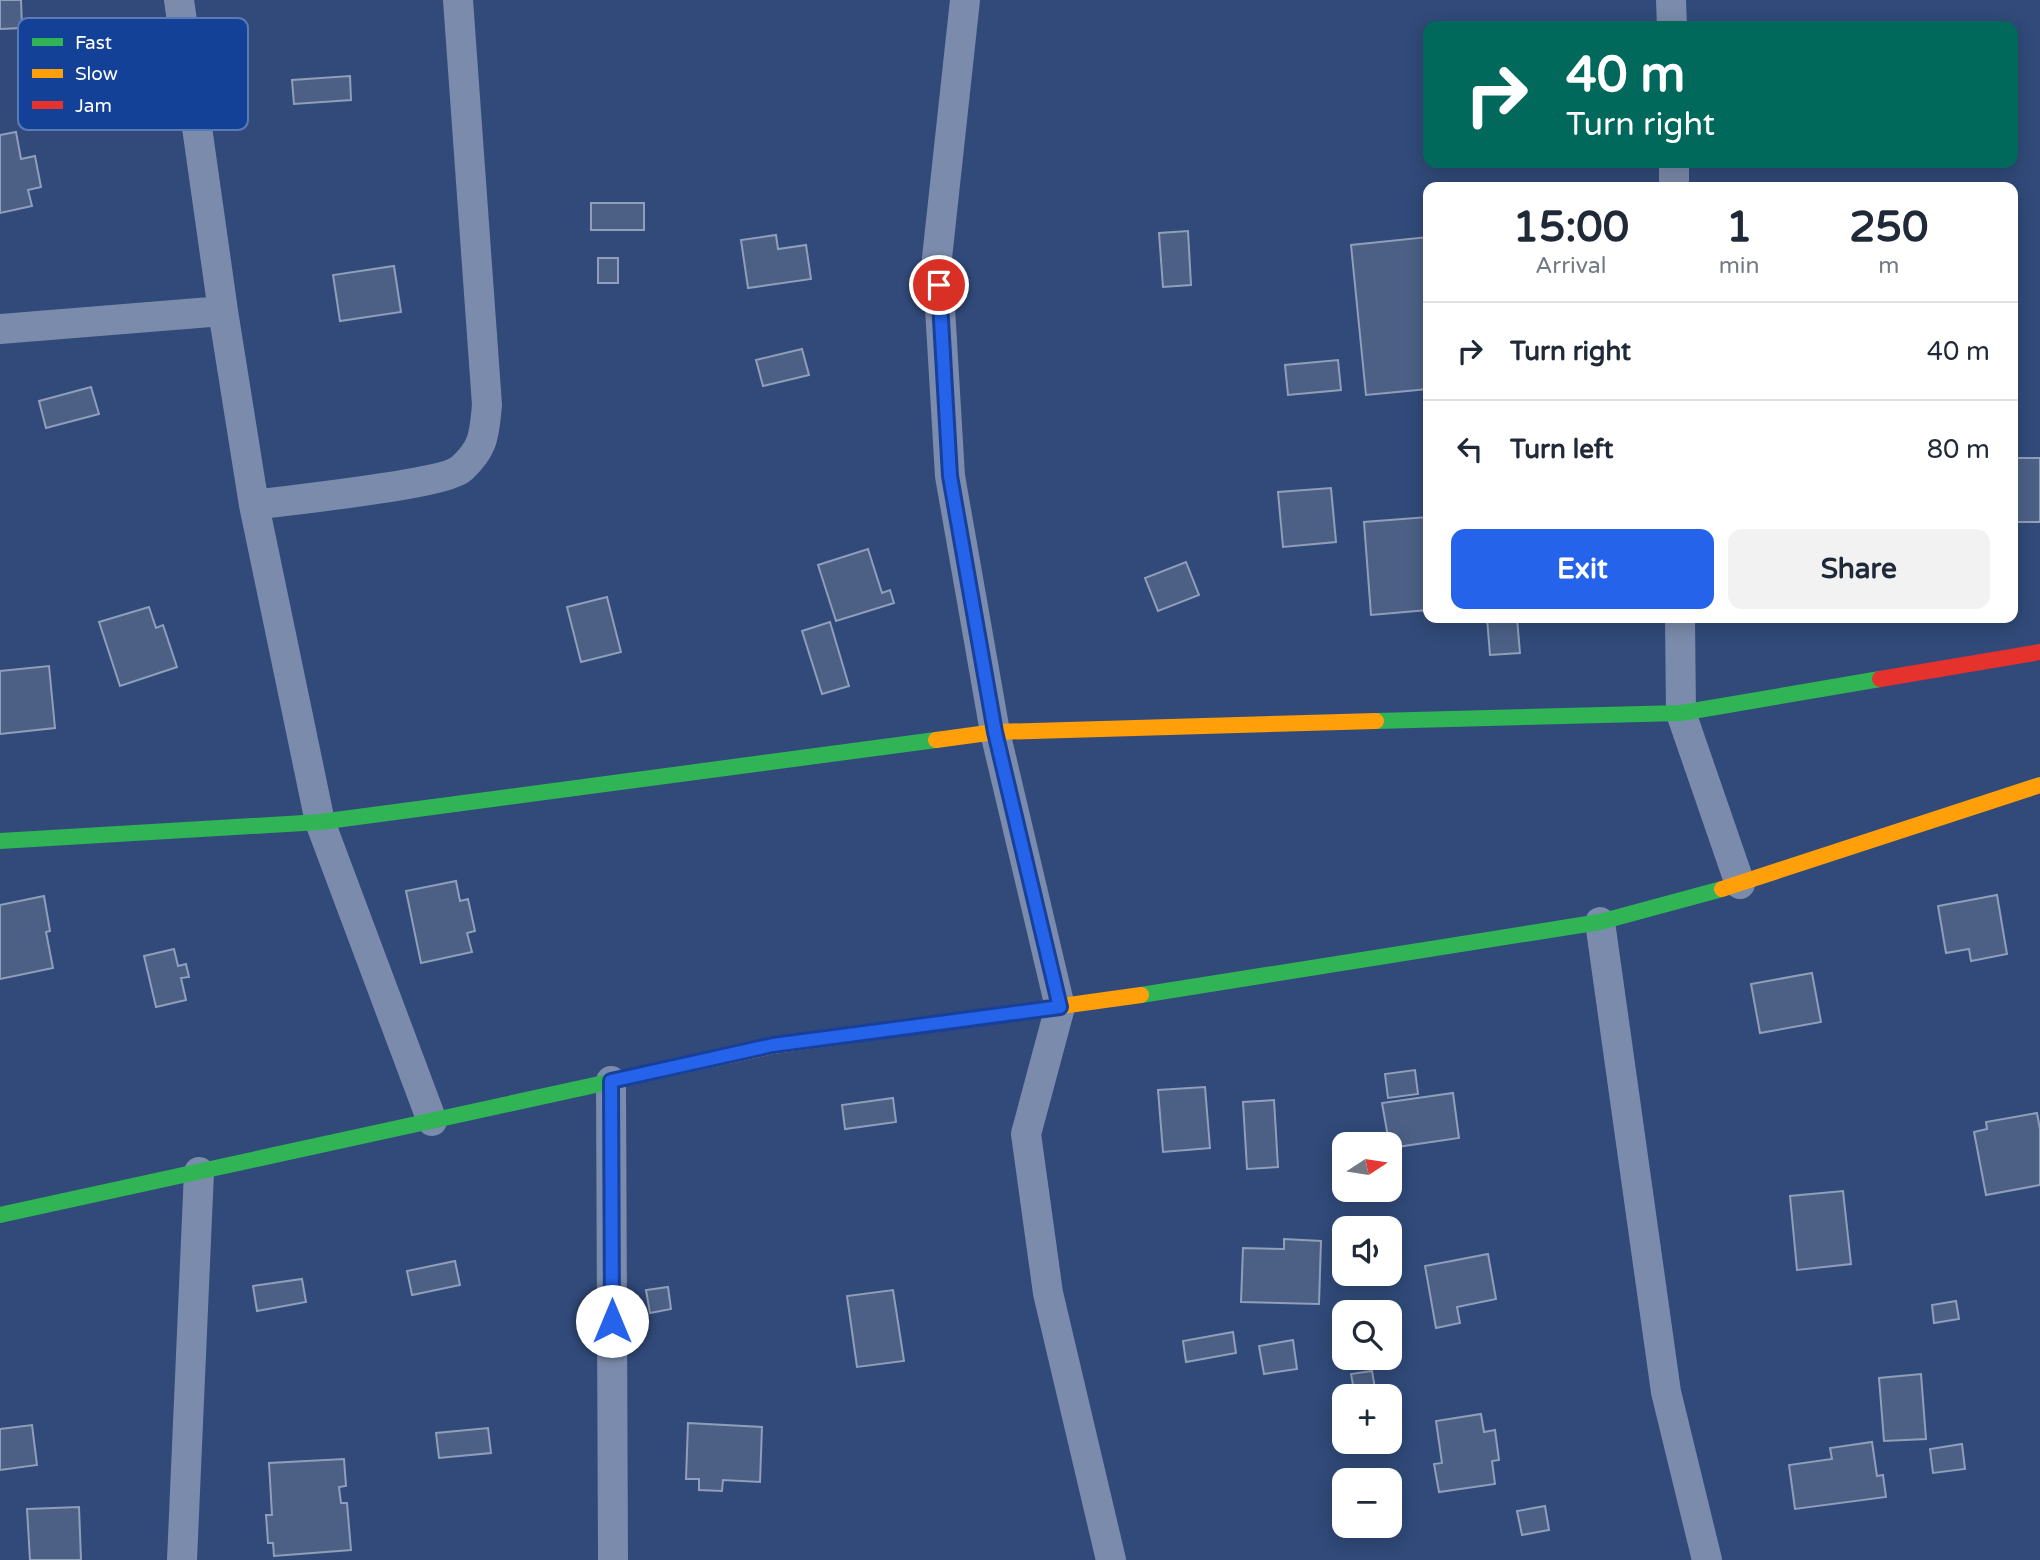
<!DOCTYPE html>
<meta charset="utf-8">
<style>
body{margin:0;font-family:"Varela Round",sans-serif;background:#f2f2f3;color:#1f2937;height:100vh;display:flex;flex-direction:column;font-size:26px;white-space:nowrap}
*{box-sizing:border-box;margin:0}
p{font-size:23px;color:#747a83}
.icon{flex:none;width:38px;height:38px;fill:none;stroke:currentColor;stroke-width:2;stroke-linecap:round;stroke-linejoin:round}
.map{position:relative;flex:1;overflow:hidden}
.side{position:absolute;left:1423px;top:182px;width:595px;height:441px;display:flex;flex-direction:column;background:#fff;border-radius:14px;box-shadow:0 4px 18px #0003}
.side>*{flex:none}
.top-card{position:absolute;left:1423px;top:21px;width:595px;height:147px;border-radius:14px;box-shadow:0 4px 18px #0003;background:#00695c;color:#fff;overflow:hidden}
.needle{width:46px;rotate:78deg}
.tools{position:absolute;left:1332px;top:1132px;display:grid;gap:14px}
.tools a{display:grid;place-items:center;width:70px;height:70px;border-radius:14px;background:#fff;box-shadow:0 4px 18px #0003;font-size:35px}
.pin{position:absolute;display:grid;place-items:center;width:60px;height:60px;color:#fff;margin:-30px;border:4px solid #fff;border-radius:50%;box-shadow:0 2px 7px #0007}
.me{position:absolute;width:77px;margin:-38px;rotate:0deg;stroke-linejoin:round;filter:drop-shadow(0 0 5px #0008)}
.turn{display:flex;align-items:center;gap:24px;height:147px;padding:0 28px;font-size:32px}
.turn .icon{width:91px;height:91px;stroke-width:2.5}
.turn b{display:block;font-size:49px;line-height:60px}
.eta{display:flex;justify-content:space-evenly;align-items:center;height:119px;text-align:center}
.eta b{font-size:42px;font-weight:700;line-height:49px}
.action{display:flex;gap:14px;margin-top:auto;padding:14px 28px}
.action a{flex:1;height:80px;border-radius:14px;background:#2563eb;color:#fff;font-size:28px;font-weight:700;line-height:80px;text-align:center}
.action a+a{background:#f2f2f3;color:#1f2937}
ul{padding:0;list-style:none}
li{display:flex;align-items:center;gap:21px;height:98px;padding:0 28px;border-top:2px solid #e0e1e3}
li div{flex:1}
li b{display:block;font-size:26px}
li em{font-style:normal}
.map>svg:first-child{display:block}
.building{fill:#4c6086;stroke:#8f9eb9;stroke-width:2}
.lines{fill:none;stroke-linecap:round;stroke-linejoin:round}
.street{stroke:#7b8bab;stroke-width:30}
.fast{stroke:#30b455;stroke-width:16}
.slow{stroke:#ff9f0a;stroke-width:16}
.jam{stroke:#e5322d;stroke-width:16}
.route-casing{stroke:#184099;stroke-width:18}
.route{stroke:#2563eb;stroke-width:12}
.key{fill:#134197;stroke:#5a7ab6;stroke-width:2}
.key-label{font-size:19px;fill:#fff}
</style>
<div class="map">
<svg width="2040" height="1560" viewBox="0 0 2040 1560">
<rect width="100%" height="100%" fill="#314a79"/>
<path class="building" d="M0,0H21L22,28L0,29Z
M350,76L351,100L294,104L292,80Z
M16,132L21,159L35,156L41,187L28,190L32,206L0,213V135Z
M591,203H644V230H591Z
M1188,231L1191,285L1163,287L1159,233Z
M776,235L778,249L806,245L811,279L748,288L741,240Z
M1428,237V389L1366,395L1351,245Z
M598,258H618V283H598Z
M394,266L401,312L340,321L333,275Z
M802,349L809,375L763,386L756,360Z
M1338,360L1341,390L1288,395L1285,365Z
M91,387L99,414L46,428L39,401Z
M2012,458H2040V522H2012Z
M1331,488L1336,542L1283,547L1278,492Z
M1428,517V610L1371,615L1364,522Z
M868,549L882,593L890,590L894,603L836,621L818,565Z
M1186,562L1199,595L1158,611L1145,578Z
M607,597L621,652L581,662L567,607Z
M149,607L156,628L163,625L177,667L120,686L99,622Z
M1487,618H1517L1520,653L1490,655Z
M830,622L849,686L822,694L802,631Z
M49,666L55,728L0,734V671Z
M456,881L460,901L468,899L475,931L467,933L472,952L421,963L406,891Z
M1997,895L2007,954L1971,961L1969,949L1946,953L1938,906Z
M44,896L50,931L46,932L53,968L0,979V905Z
M174,949L178,966L186,964L189,977L181,978L186,1000L156,1007L144,956Z
M1812,973L1821,1022L1760,1033L1751,984Z
M1415,1070L1418,1094L1388,1098L1385,1074Z
M1205,1087L1210,1148L1163,1152L1158,1090Z
M1453,1093L1459,1138L1390,1148L1382,1103Z
M893,1098L896,1122L845,1129L842,1105Z
M1274,1100L1278,1167L1247,1169L1243,1102Z
M2037,1113L2040,1129V1185L1986,1195L1974,1132L1987,1129L1986,1122Z
M1843,1191L1851,1264L1797,1270L1790,1196Z
M1284,1239L1321,1241L1319,1304L1241,1302L1243,1248L1284,1249Z
M1488,1254L1496,1299L1457,1307L1460,1323L1436,1328L1425,1266Z
M455,1261L460,1285L412,1295L407,1271Z
M302,1279L306,1302L257,1311L253,1286Z
M668,1287L671,1309L650,1313L646,1290Z
M893,1290L904,1361L857,1367L847,1296Z
M1956,1301L1959,1319L1934,1323L1932,1305Z
M1233,1332L1236,1353L1186,1362L1183,1341Z
M1293,1340L1297,1369L1264,1374L1259,1346Z
M1372,1371L1376,1394L1355,1396L1351,1374Z
M1921,1374L1926,1439L1884,1441L1879,1378Z
M1481,1414L1484,1432L1495,1430L1499,1460L1492,1461L1495,1484L1439,1492L1434,1464L1442,1463L1436,1421Z
M688,1423L762,1427L760,1482L723,1480L722,1491L699,1490V1479H686Z
M32,1425L37,1465L0,1470V1429Z
M488,1428L491,1453L439,1458L436,1433Z
M1872,1442L1877,1476L1883,1475L1886,1497L1795,1509L1789,1465L1832,1459L1830,1448Z
M1962,1444L1965,1469L1933,1473L1930,1449Z
M344,1459L346,1486L339,1487L341,1503H347L351,1550L274,1556L273,1543H268L266,1515H272L269,1463Z
M1545,1506L1549,1530L1522,1535L1517,1511Z
M79,1507L81,1560H30L27,1509Z"/>
<g class="lines">
<path class="street" d="M179,0L223,311L254,505L320,822L432,1121
M965,0L937,258L950,476L995,732L1060,1007L1026,1134L1048,1293L1111,1560
M1671,0L1672,26
M1674,163V187
M0,329L223,311
M254,505C288,500 444,485 462,468C485,447 484,433 487,405L458,0
M1680,618L1681,713L1740,884
M1600,922L1666,1392L1707,1560
M611,1081L613,1560
M182,1560L199,1172"/>
<path class="fast" d="M1376,721L1681,713L1880,679
M0,841L320,822L936,740
M1141,995L1600,922L1722,889
M0,1215L728,1056"/>
<path class="slow" d="M936,740L995,732L1376,721
M1722,889L2040,785
M728,1056L773,1046L1141,995"/>
<path class="jam" d="M1880,679L2040,652"/>
</g>
<g class="lines">
<g class="route-casing">
<path id="route" d="M612,1321L611,1081L773,1045L1060,1007L995,732L950,476L939,285"/>
</g>
<use href="#route" class="route"/>
</g>
<rect x="18" y="18" width="230" height="112" rx="10" class="key"/>
<rect x="32" y="38" width="31" height="8" fill="#30b455"/>
<rect x="32" y="69" width="31" height="9" fill="#ff9f0a"/>
<rect x="32" y="101" width="31" height="8" fill="#e5322d"/>
<g class="key-label">
<text x="75" y="49">Fast</text>
<text x="75" y="80">Slow</text>
<text x="75" y="112">Jam</text>
</g>
</svg>
<div class="tools">
<a><svg class="needle" viewBox="-14 -14 28 28"><path d="M0-13l5 13h-10z" fill="#e53935"/><path d="M0 13l5-13h-10z" fill="#747a83"/></svg></a>
<a><svg class="icon" aria-label="sound" viewBox="0 0 24 24"><path d="M4 9h4l5-4v14l-5-4H4zM17 9q2 3 0 6"/></svg></a>
<a><svg class="icon" aria-label="search" viewBox="0 0 24 24"><circle cx="10" cy="10" r="6"/><path d="M15 15l6 6"/></svg></a>
<a>+</a>
<a>−</a>
</div>
<div class="pin" style="left:939px;top:285px;background:#d93025"><svg class="icon" aria-label="arrive" viewBox="0 0 24 24"><path d="M6 21V4h12l-3 4 3 4H6"/></svg></div>
<svg class="me" style="left:612px;top:1321px" viewBox="-20 -20 40 40"><circle r="19" fill="#fff"/><path d="M0-13L10 11 0 6-10 11z" fill="#2563eb"/></svg>
<div class="top-card">
<div class="turn"><svg class="icon" aria-label="right" viewBox="0 0 24 24"><path d="M7 20v-9h11M14 6l5 5-5 5"/></svg><div><b>40 m</b>Turn right</div></div>
</div>
<section class="side">
<div class="eta">
<div><b>15:00</b><p>Arrival</p></div>
<div><b>1</b><p>min</p></div>
<div><b>250</b><p>m</p></div>
</div>
<ul>
<li><svg class="icon" aria-label="right" viewBox="0 0 24 24"><path d="M7 20v-9h11M14 6l5 5-5 5"/></svg><div><b>Turn right</b></div><em>40 m</em></li>
<li><svg class="icon" aria-label="left" viewBox="0 0 24 24"><path d="M17 20v-9H6M10 6l-5 5 5 5"/></svg><div><b>Turn left</b></div><em>80 m</em></li>
</ul>
<div class="action"><a>Exit</a><a>Share</a></div>
</section>
</div>
